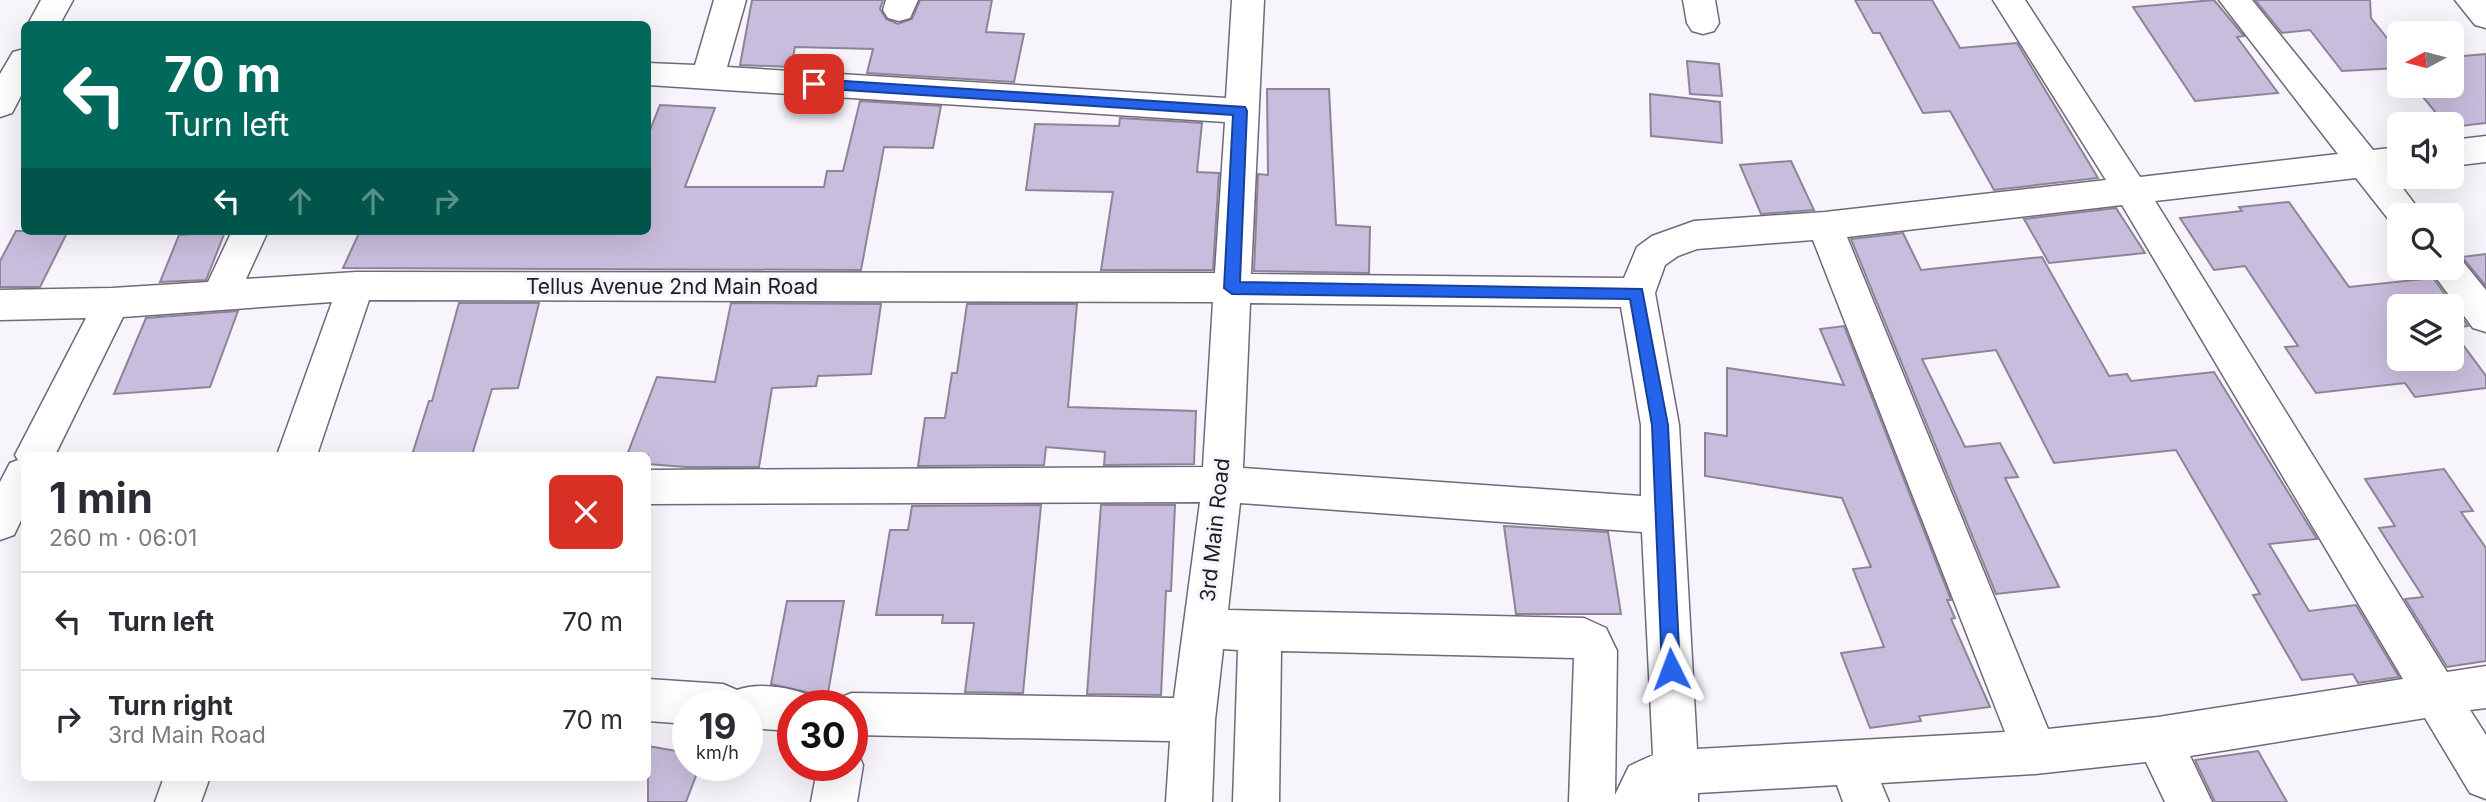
<!DOCTYPE html>
<meta charset="utf-8">
<style>
body{margin:0;font-family:Inter,sans-serif;background:#f2f2f3;color:#2b2b33;height:100vh;display:flex;flex-direction:column;font-size:26px;white-space:nowrap}
*{box-sizing:border-box;margin:0}
p{font-size:23px;color:#7c7c81}
.icon{flex:none;width:38px;height:38px;fill:none;stroke:currentColor;stroke-width:2;stroke-linecap:round;stroke-linejoin:round}
.map{position:relative;flex:1;overflow:hidden}
.sheet{position:absolute;left:21px;top:452px;width:630px;height:329px;display:flex;flex-direction:column;background:#fff;border-radius:10px;box-shadow:0 7px 28px #0002}
.sheet>*{flex:none}
.hud{position:absolute;left:21px;top:21px;width:630px;height:214px;border-radius:10px;box-shadow:0 7px 28px #0002;background:#00695c;color:#fff;overflow:hidden}
.needle{width:46px;rotate:263deg}
.controls{position:absolute;left:2387px;top:21px;display:grid;gap:14px}
.controls a{display:grid;place-items:center;width:77px;height:77px;border-radius:10px;background:#fff;box-shadow:0 7px 28px #0002;font-size:35px}
.speed{position:absolute;left:672px;top:690px;display:flex;gap:14px;font-size:35px;font-weight:700;text-align:center}
.speed>*{display:grid;place-content:center;width:91px;height:91px;border-radius:50%;background:#fff;box-shadow:0 7px 28px #0002;line-height:1}
.speed small{font-size:18px;font-weight:400}
.speed .limit{border:10px solid #d22;background:#fff;color:#111}
.pin{position:absolute;display:grid;place-items:center;width:60px;height:60px;color:#fff;margin:-30px;border-radius:14px;box-shadow:0 4px 10px #0006}
.me{position:absolute;width:77px;margin:-38px;rotate:357deg;stroke-linejoin:round;filter:drop-shadow(0 0 5px #0008)}
.turn{display:flex;align-items:center;gap:24px;height:147px;padding:0 28px;font-size:32px}
.turn .icon{width:91px;height:91px;stroke-width:2.5}
.turn b{display:block;font-size:49px;line-height:60px}
.lanes{display:flex;align-items:center;height:66px;padding:0 28px;background:#0003;justify-content:center;gap:35px;direction:ltr}
.lanes .off{opacity:.35}
.round{display:grid;place-items:center;flex:none;width:74px;height:74px;border-radius:10px;background:#f2f2f3}
.head{display:flex;align-items:center;justify-content:space-between;height:119px;padding:0 28px}
h1{font-size:42px;font-weight:700;line-height:52px}
ul{padding:0;list-style:none}
li{display:flex;align-items:center;gap:21px;height:98px;padding:0 28px;border-top:2px solid #e1e1e2}
li div{flex:1}
li b{display:block;font-size:26px}
li em{font-style:normal}
.map>svg:first-child{display:block}
.building{fill:#c9bddd;stroke:#8c8597;stroke-width:2}
.lines{fill:none;stroke-linecap:round;stroke-linejoin:round}
.minor-casing{stroke:#6f697a;stroke-width:3}
.minor{fill:#fff;fill-rule:evenodd}
.route{fill:#2563eb;stroke:#184099;stroke-width:2}
.labels{text-anchor:middle;stroke-width:6;stroke-linejoin:round;paint-order:stroke}
.street-label{font-size:21px;fill:#1f1c24;stroke:#f7f4fc}
</style>
<div class="map">
<svg width="2486" height="802" viewBox="0 0 2486 802">
<rect width="100%" height="100%" fill="#f7f4fc"/>
<path class="building" d="M752,0H883L880,9L886,19L898,24L912,19L920,0H992L986,32L1024,34L1014,82L867,73L873,49L795,47L791,67L740,65Z
M1855,0H1932L1960,48L2017,43L2098,178L1994,190L1950,111L1923,113L1880,33H1873Z
M2214,0L2244,36L2237,37L2278,93L2195,101L2133,7Z
M2255,0H2370L2371,18L2399,53V68L2342,71L2310,30L2282,33Z
M2486,54V123L2452,127V124H2445L2414,86H2452V57Z
M1687,61L1719,64L1722,96L1690,94Z
M1267,89H1329L1336,225L1370,227L1369,273L1254,271L1258,174L1268,175Z
M1650,94L1720,102L1722,143L1651,136Z
M860,101L941,106L933,148L884,147L861,270L343,268L360,231H648V135L660,105L715,108L685,187H824L827,171H843Z
M1120,118L1202,123L1197,172L1219,173L1213,270H1101L1113,192L1026,190L1035,124L1119,126Z
M1791,161L1814,210L1761,214L1740,165Z
M2289,202L2349,287L2433,278L2468,326L2452,328V306H2399V359H2452V330L2486,376V388L2415,397L2405,383L2316,393L2285,347L2298,346L2245,266L2214,270L2180,218L2242,211L2239,207Z
M2116,208L2145,253L2049,263L2024,219Z
M16,231H68L40,287H0V261Z
M225,232L206,280L160,282L179,235Z
M1903,233L1921,270L2042,257L2109,376L2127,374L2131,381L2214,372L2317,539L2269,544L2309,611L2356,605L2399,677L2358,683L2353,674L2302,680L2253,595L2260,594L2176,450L2054,463L1996,350L1922,359L1965,447L2000,443L2018,477L2005,478L2059,587L1996,594L1851,239Z
M2486,254V286L2462,257Z
M459,303H539L518,388L492,389L472,455H412L429,401H432Z
M731,303L881,304L871,374L818,376L816,386L772,388L759,467H685L648,464V455H627L657,377L715,382Z
M967,304H1077L1068,407L1196,411L1194,464L1104,465L1105,452L1046,447L1044,465L918,466L925,418H945L952,373H957Z
M238,311L210,387L114,394L146,318Z
M1844,326L1951,600H1947L1955,618L1951,619L1990,707L1919,716L1921,721L1870,728L1841,653L1884,647L1853,569L1871,567L1842,498L1705,476V433L1727,436V368L1844,385L1820,329Z
M2444,469L2473,511L2461,512L2486,548V661L2447,667L2405,599L2423,597L2379,528L2395,526L2365,479Z
M1041,505L1023,693L965,692L974,623H942L943,615H876L890,530H908L912,506Z
M1101,505H1175L1171,591H1166L1161,695L1087,694Z
M1504,526L1608,532L1621,614H1516Z
M787,601H844L827,699L813,698L810,693L771,684Z
M648,746L688,753V765H700L686,802H648Z
M2258,751L2287,802H2215L2195,760Z"/>
<g class="lines">
<g class="minor-casing">
<path id="minor" d="M41,0H73L60,24H28Z
M714,0H746L727,67L1226,98L1232,0H1264L1251,274L1624,278L1637,247L1652,236L1694,221L1825,212L2106,180L1993,0H2025L2140,177L2338,154L2219,0H2252L2373,150L2399,147V173L2392,174L2423,215H2399V227L2393,225L2356,178L2155,201L2447,672L2486,666V708L2470,710L2486,735V799L2470,793L2425,718L2190,756L2212,802H2165L2146,762L2035,774L1881,783L1889,802H1843L1837,785L1698,793V802H1569L1574,658L1281,651L1279,802H1233L1238,650L1223,649L1215,720L1212,802H1166L1170,741L852,735V705H834L836,699L852,693L1174,698L1200,502L648,504V470L1203,467L1213,302L369,300L317,455H277L332,302L123,317L55,455H24V514L14,535L0,540V482L10,463L18,460L15,455L86,318L0,320V290L112,288L208,282L232,231H268L246,279L356,272L1215,273L1225,122L648,85V63L695,65ZM2122,205L2403,679L2158,717L2048,729L1847,237ZM1813,240L2005,732L1697,749L1679,425L1655,293L1665,265L1678,256L1697,249ZM1250,303L1621,307L1641,425V496L1243,468ZM1240,503L1642,532L1653,755L1629,766L1615,795L1617,651L1606,628L1584,618L1228,610Z
M886,0H918L910,18L899,21L888,18L883,10Z
M1683,0H1715L1719,23L1714,31L1703,34L1692,31L1687,23Z
M2455,0H2486V28L2475,25Z
M24,49V90L12,113L0,117V74L13,52Z
M2486,136V162L2452,166V140Z
M2452,255L2460,258L2486,290V332L2473,328L2429,268H2452Z
M648,679L723,684L737,690C758,682 788,687 809,695L813,705H793V731L747,728V705H688V724L648,721Z
M852,748L856,749L863,765L857,802H811L818,765H852Z
M164,777H210L201,802H155Z"/>
</g>
<use href="#minor" class="minor"/>
</g>
<path class="route" d="M814,79L1245,107L1247,111L1240,282L1642,289L1668,425L1680,669L1677,675L1671,677L1664,675L1662,669L1652,425L1630,299L1232,294L1224,288L1233,115L814,88L807,84Z"/>
<g class="labels">
<g class="street-label">
<text x="672" y="294">Tellus Avenue 2nd Main Road</text>
<text transform="translate(1215 530) rotate(-84)" y="7">3rd Main Road</text>
</g>
</g>
</svg>
<div class="controls">
<a><svg class="needle" viewBox="-14 -14 28 28"><path d="M0-13l5 13h-10z" fill="#e53935"/><path d="M0 13l5-13h-10z" fill="#7c7c81"/></svg></a>
<a><svg class="icon" aria-label="sound" viewBox="0 0 24 24"><path d="M4 9h4l5-4v14l-5-4H4zM17 9q2 3 0 6"/></svg></a>
<a><svg class="icon" aria-label="search" viewBox="0 0 24 24"><circle cx="10" cy="10" r="6"/><path d="M15 15l6 6"/></svg></a>
<a><svg class="icon" aria-label="layers" viewBox="0 0 24 24"><path d="M12 4l9 5-9 5-9-5zM3 14l9 5 9-5"/></svg></a>
</div>
<div class="speed"><div>19<small>km/h</small></div><div class="limit">30</div></div>
<div class="pin" style="left:814px;top:84px;background:#d93025"><svg class="icon" aria-label="arrive" viewBox="0 0 24 24"><path d="M6 21V4h12l-3 4 3 4H6"/></svg></div>
<svg class="me" style="left:1671px;top:669px" viewBox="-20 -20 40 40"><path d="M0-17L14 15 0 8-14 15z" fill="#2563eb" stroke="#fff" stroke-width="4"/></svg>
<div class="hud">
<div class="turn"><svg class="icon" aria-label="left" viewBox="0 0 24 24"><path d="M17 20v-9H6M10 6l-5 5 5 5"/></svg><div><b>70 m</b>Turn left</div></div>
<div class="lanes"><svg class="icon" aria-label="left" viewBox="0 0 24 24"><path d="M17 20v-9H6M10 6l-5 5 5 5"/></svg><svg class="icon off" aria-label="ahead" viewBox="0 0 24 24"><path d="M12 20V5M6 11l6-6 6 6"/></svg><svg class="icon off" aria-label="ahead" viewBox="0 0 24 24"><path d="M12 20V5M6 11l6-6 6 6"/></svg><svg class="icon off" aria-label="right" viewBox="0 0 24 24"><path d="M7 20v-9h11M14 6l5 5-5 5"/></svg></div>
</div>
<section class="sheet">
<div class="head"><div><h1>1 min</h1><p>260 m · 06:01</p></div><a class="round" style="background:#d93025;color:#fff"><svg class="icon" aria-label="close" viewBox="0 0 24 24"><path d="M6 6l12 12M18 6L6 18"/></svg></a></div>
<ul>
<li><svg class="icon" aria-label="left" viewBox="0 0 24 24"><path d="M17 20v-9H6M10 6l-5 5 5 5"/></svg><div><b>Turn left</b></div><em>70 m</em></li>
<li><svg class="icon" aria-label="right" viewBox="0 0 24 24"><path d="M7 20v-9h11M14 6l5 5-5 5"/></svg><div><b>Turn right</b><p>3rd Main Road</p></div><em>70 m</em></li>
</ul>
</section>
</div>
